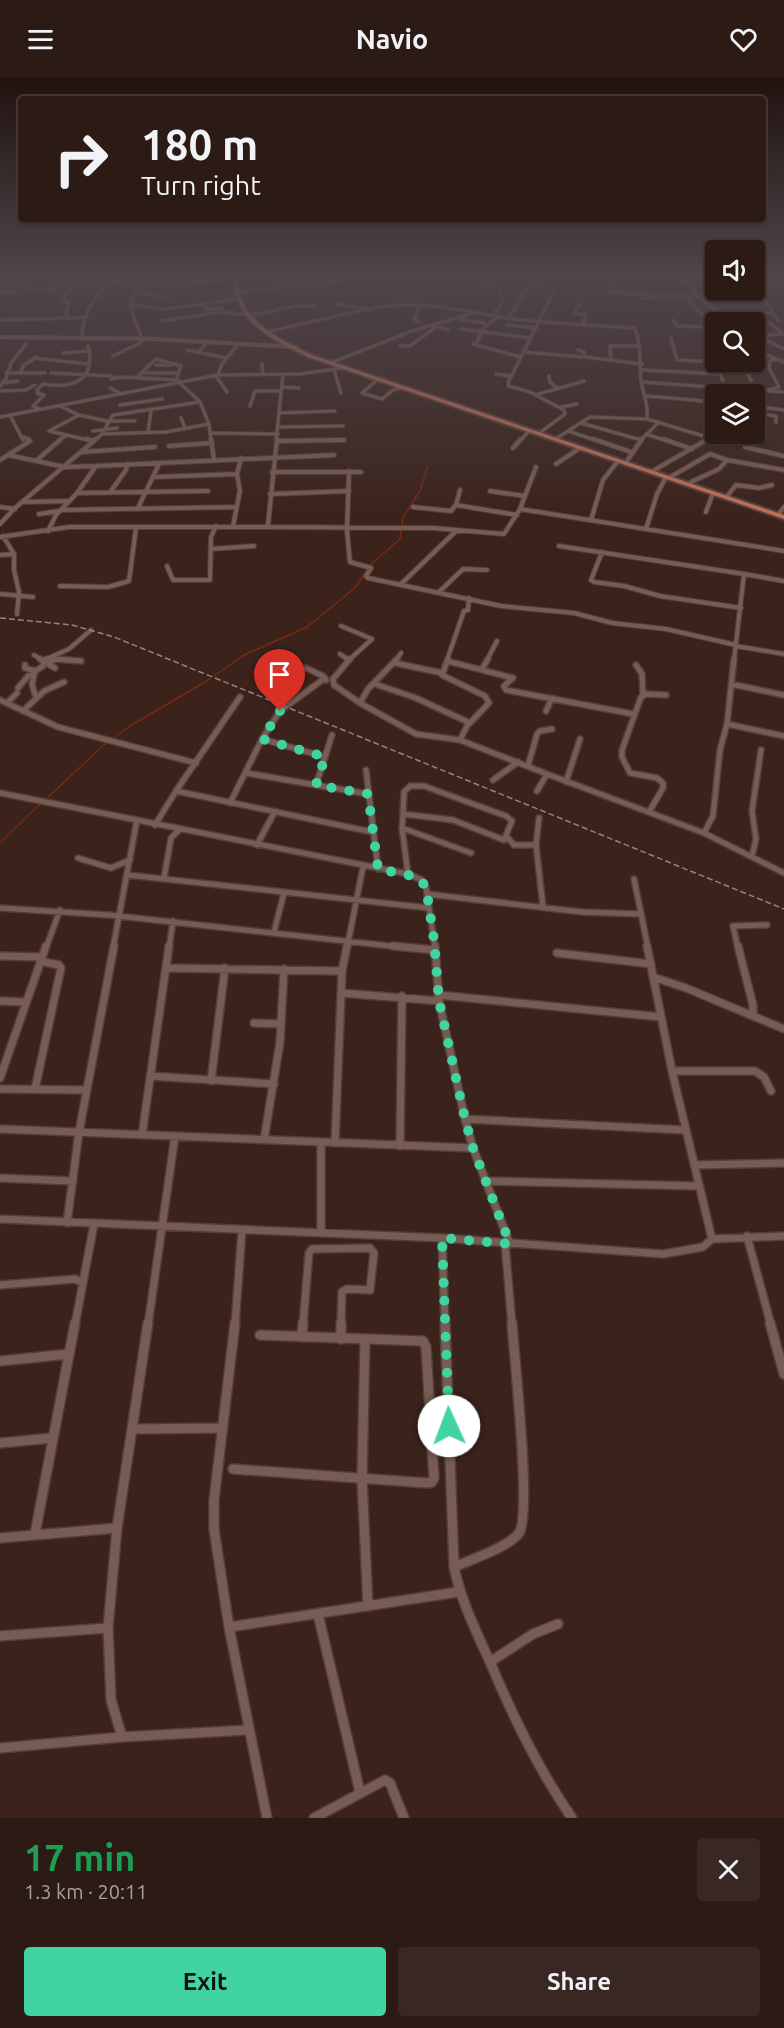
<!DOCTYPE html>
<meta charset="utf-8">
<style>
body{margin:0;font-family:Ubuntu,sans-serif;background:#382722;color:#f1f3f6;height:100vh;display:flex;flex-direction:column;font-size:22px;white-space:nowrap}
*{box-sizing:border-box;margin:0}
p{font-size:20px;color:#a6a1a0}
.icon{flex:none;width:33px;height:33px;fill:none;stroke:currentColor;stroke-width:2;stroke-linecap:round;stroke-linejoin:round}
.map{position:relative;height:1740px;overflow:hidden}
.details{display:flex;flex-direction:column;background:#2c1a15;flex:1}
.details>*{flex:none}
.banner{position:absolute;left:18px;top:18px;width:748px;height:126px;border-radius:6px;box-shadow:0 2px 4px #0004,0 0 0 2px #483834;background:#2c1a15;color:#f1f3f6;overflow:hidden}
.tools{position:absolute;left:705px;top:162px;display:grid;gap:12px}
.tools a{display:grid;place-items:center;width:60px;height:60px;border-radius:6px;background:#2c1a15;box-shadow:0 2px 4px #0004,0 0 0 2px #483834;font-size:30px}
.pin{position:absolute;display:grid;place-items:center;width:51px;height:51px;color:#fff;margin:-62px -26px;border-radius:50% 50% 50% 0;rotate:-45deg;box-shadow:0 0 6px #0007}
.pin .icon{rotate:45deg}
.me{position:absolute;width:66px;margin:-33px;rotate:358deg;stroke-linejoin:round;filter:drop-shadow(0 0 4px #0008)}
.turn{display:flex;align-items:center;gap:21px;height:126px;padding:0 24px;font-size:27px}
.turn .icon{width:78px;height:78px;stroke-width:2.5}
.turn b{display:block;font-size:42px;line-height:51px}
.round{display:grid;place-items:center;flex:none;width:63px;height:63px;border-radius:6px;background:#382722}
.overview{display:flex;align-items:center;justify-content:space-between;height:102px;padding:0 24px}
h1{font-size:36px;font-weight:600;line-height:45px;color:#1e9e55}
.cta{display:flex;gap:12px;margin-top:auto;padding:12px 24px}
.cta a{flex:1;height:69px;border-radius:6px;background:#41d4a1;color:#111;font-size:24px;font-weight:600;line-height:69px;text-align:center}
.cta a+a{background:#382722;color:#f1f3f6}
header{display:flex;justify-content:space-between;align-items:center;height:78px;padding:0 24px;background:#2c1a15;font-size:27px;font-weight:600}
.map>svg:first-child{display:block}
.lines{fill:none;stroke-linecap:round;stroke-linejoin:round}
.stream{stroke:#772a10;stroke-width:1.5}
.minor-far4-casing{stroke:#523e39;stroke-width:4.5}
.minor-far3-casing{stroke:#523e39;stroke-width:6}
.minor-far2-casing{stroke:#523e39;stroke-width:8}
.minor-far1-casing{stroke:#523e39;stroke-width:10}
.minor-casing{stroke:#523e39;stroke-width:12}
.tertiary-casing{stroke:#523e39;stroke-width:5}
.primary-casing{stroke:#523e39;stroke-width:4}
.minor-far4{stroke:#785c54;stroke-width:3}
.minor-far3{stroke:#785c54;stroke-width:4}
.minor-far2{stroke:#785c54;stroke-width:5}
.minor-far1{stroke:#785c54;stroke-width:7}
.minor{stroke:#785c54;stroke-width:9}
.tertiary{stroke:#785c54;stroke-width:4}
.primary{fill:#c16f56;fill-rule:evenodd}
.rail{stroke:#96837d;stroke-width:1.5;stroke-dasharray:6 3;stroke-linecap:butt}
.route{stroke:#41d4a1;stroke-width:10;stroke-dasharray:0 18}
</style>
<header><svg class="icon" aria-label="menu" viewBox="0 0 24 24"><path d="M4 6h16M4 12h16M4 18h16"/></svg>Navio<svg class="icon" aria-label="heart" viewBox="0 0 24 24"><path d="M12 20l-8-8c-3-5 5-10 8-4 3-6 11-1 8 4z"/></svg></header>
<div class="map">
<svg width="784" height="1740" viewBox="0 0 784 1740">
<rect width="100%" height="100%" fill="#3b231c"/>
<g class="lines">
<path class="stream" d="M402,448L403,439L420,413L428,388
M369,488L400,461L401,452
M214,598L244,577L307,549L355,510L367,492
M111,662L130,648L210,601
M45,722L107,664
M0,765L41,725"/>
<g class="minor-far4-casing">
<path id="minor-far4" d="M35,195L38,199L68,207L103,209
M59,195L142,207L236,202
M177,195L182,206
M473,195L482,205L492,208
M611,195L610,214L667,218H763L778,243
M660,195L681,204L692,205L691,210L706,225L737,244
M772,195L784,206
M697,197L716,196
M0,205L52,213L64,206
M754,208L784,207
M71,211L62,222L69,224L66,236L71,240L87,239
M0,214L14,215
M135,214L168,220
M238,214L408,195
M641,220H656
M689,222L705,240L716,278
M581,225L574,235L586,237L583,246
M130,226L164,231L240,221
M201,227L208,231L222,230L220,234L249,237
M417,229L419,231L414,241L418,243
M367,232C414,218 467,235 514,241C554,246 595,247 635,250C642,268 639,284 641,303C643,316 649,327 647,341
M726,236L771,235
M253,237L296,228H316
M493,238L503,223L499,213
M507,240L515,231L524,212L564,195
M460,241L484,245
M0,242L71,240
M673,242L677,248L707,249
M162,243L220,234
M507,247L536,250
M432,248L449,252
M461,251L531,260
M271,253L367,231L337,226
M758,258L783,256L770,245
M758,258L784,271
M82,260C82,237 95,213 115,203
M671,260L677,282L717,284
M142,261L131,231L133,219L146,198
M473,266L520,279
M476,266L484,250L497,239
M400,268H410L436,249
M187,272L227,280
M578,272L584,274L585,279L642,286
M754,272L784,284
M523,274L582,279
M63,275L90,273
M197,275L205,267
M113,278L140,265L143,261
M34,280L89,286
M611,282L610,268H639
M333,284L412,253L473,235
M717,284L725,310L742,311V316
M743,284L755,312
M262,286L263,297
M156,287H171
M334,292L341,315
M642,292L721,296
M6,295H20L24,287L37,279
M20,295H45
M51,295L111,298
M142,295H178
M496,296L510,298L508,308L530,314L564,332L565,336L541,354
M218,297L222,286L238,266
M216,298L227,314
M549,298L550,304L557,310
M511,299L554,213
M136,300L156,281L181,288L176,302
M111,301L120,299L179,302
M376,303L362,315L382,321L393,312L401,310
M642,304L725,310
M3,305L18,303
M0,308L6,301L11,285L26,266
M282,309L299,310
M110,310L122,316
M742,311L784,314
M0,313L26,312L35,307
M765,313L779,309L769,290L770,283L777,281
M37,315L44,317L33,328L40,331
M39,316L37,312L43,306C71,311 97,303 88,268
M535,317L584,303
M647,318L716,324
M200,324L209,346L211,363
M120,327L162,321
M60,328L79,337
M250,328L255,313H281
M754,328L784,332
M561,329L577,326
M279,335L335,333
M754,335L776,338V344
M10,337L23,362
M0,339L218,297L300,296L341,290
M181,340L185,350
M581,345L641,362
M278,349L343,348
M49,353L79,337L106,343H135
M49,353L92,363
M93,353L117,350
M568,353L598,363
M148,354L151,333
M211,355L278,356
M102,356L166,354L209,346
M646,356L667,363
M24,359L30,363
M557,360L590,339L647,341L710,360
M59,363L66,357
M94,363L102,356L113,337L200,324L179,304
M276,363L283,296
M285,363L344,362
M520,363L529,353
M640,363L659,344
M705,363L717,356"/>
</g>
<g class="minor-far3-casing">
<path id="minor-far3" d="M86,361L93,363
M211,361L214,382
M277,361L268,447L265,449L433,450L504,456L520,431L536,389
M593,361L631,374
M639,361L641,362
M663,361L692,371
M277,363L344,362
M169,368L212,365
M745,369L784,378
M513,370L521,361
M82,374L155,369
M8,377L30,363L28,361
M0,382L8,377L65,389L96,388L77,415L56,437L48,453
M37,382L61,361
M627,383L642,361
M556,386L580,370
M96,388L334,377
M349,393L347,453L350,484L371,490L366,498L368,500L501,528L574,535L612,545L666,551L736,567
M272,394H361
M651,394L708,361
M672,398L710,376L727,382L784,392
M153,399L237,396
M691,404L719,391L727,382
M111,413L126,392L127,386
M490,413L525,418
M77,415L208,413
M270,416L349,413
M728,417L736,407L759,410L772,407
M23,424L67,423
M456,427L517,437
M0,429L15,431
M413,429L451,433L456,427L460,412
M138,430L159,386
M520,431L784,473
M62,432L237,429
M706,434L713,415
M780,434L784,429
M39,436L59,433
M591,442L603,402L618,383
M0,446L15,430L96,361
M233,448L240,413L237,396L241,380
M646,451L657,416L666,399
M3,458L14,476V492L19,514L17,536
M0,459L69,449H265
M559,468L744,496
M211,471L254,468
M602,474L591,502L594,504L624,508L660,518L741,530
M0,477L14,476
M167,488L173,502H210L211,459L216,448
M400,507L457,452
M60,508L108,509L129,503L136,450
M439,514L463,491L487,492
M1,516L33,519
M341,548L372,561L349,582
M736,568L784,576
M340,576L349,582
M34,577L42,582
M44,582L69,571L91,552
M53,582H71
M396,582L401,575
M447,582L464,533L468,532L469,520
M487,582L497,563
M734,582L744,496L784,503"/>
</g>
<g class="minor-far2-casing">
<path id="minor-far2" d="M40,581L55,590
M347,581L349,582
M350,581L333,601L334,607L360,625
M397,581L368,611L360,625L416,656L460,662L547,696
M448,581L442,597L485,618L489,625L467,648L460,662
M447,583L513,600L504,608L506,612L633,636
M49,584L56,581L81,583
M395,585L442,595
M25,587V590L35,593L32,606L36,620
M636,587L642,596L643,617
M306,590L323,598L326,602
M482,591L488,581
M375,606L416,620L470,645
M731,606L784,617
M18,610L28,598L43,588L44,582L47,581
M240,619L176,713L372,754
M0,622L58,649L196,685
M7,625L17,615
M23,633L44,613L64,604
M546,633L552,620
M727,646L784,658
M262,661L325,679
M528,688L537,656L540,653L552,651
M366,692L378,791
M246,695L368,716
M493,702L518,684
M566,704L580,661
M316,707L332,657
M410,708H424L506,738L512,743L504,762L453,742L403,736L404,714Z
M537,713L547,696L704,755L784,795
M0,715L137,742
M230,725L262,661L280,633L325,600
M649,734L663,710V705L657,700L630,695L622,679V672L641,619L647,616L666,617
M403,736L402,750L408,796
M539,740L536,767L543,829
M155,747L176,713
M402,750L471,775
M704,755L713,738L720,672L727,646L734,581
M507,759L514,767H536
M257,767L274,735
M752,778L756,761L752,733L761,672
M78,780L111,790L130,782
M128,797L429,830
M164,800L171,760L180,751
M634,801L648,870
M427,816L582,834L640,836
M0,830L109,837L409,870
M274,854L284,815
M46,870L60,832
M113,870L137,742L408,796L422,802L426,809L435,870
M169,870L173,843
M347,870L363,789
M738,870L733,848L767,847"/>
</g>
<g class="minor-far1-casing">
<path id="minor-far1" d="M393,868L435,872
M435,868L439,923L465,1041L473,1070L510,1166
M647,868L672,993L712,1161
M738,868L753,927V937
M557,875L651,886
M0,878L42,879
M167,890L342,893
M653,899L686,910L784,951
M342,915L439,923
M438,917L661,939
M0,923L25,924
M254,945L281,946
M672,993H755L764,999L771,1013
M150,998L274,1006
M0,1000L46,868
M211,1003L225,890
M0,1011L87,1012
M35,1011L61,890L59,887L40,883
M465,1041L685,1052
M0,1051L473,1070
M142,1057L169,868
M264,1062L280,964L284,891
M321,1065V1155
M335,1065L342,893L347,868
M400,1068L402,918
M694,1087L784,1085
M0,1100L73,1103
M487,1103L698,1108
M0,1141L442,1160L663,1176L703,1169L712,1161L784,1158
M67,1145L79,1054L114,868
M747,1158L771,1247
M442,1160L445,1247
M505,1165L512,1247
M0,1207L75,1201L83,1205
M75,1247L94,1146
M148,1247L175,1058
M235,1247L242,1152
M303,1247L309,1175L312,1171L370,1170L374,1175L370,1212L347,1211L342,1214L341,1247"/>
</g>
<g class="minor-casing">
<path id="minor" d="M235,1245L214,1422V1451L229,1549L267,1740
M445,1245L454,1489C461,1523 476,1553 490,1584C513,1639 538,1691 572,1740
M770,1245L784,1296
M302,1259L303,1245
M341,1261V1245
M365,1261L362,1401L368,1528
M0,1283L69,1276
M132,1351L222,1350
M0,1365L52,1360
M233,1391L427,1405L432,1404L434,1400L426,1269L423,1263L260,1257
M35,1456L75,1245
M0,1460L117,1450
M454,1489C470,1482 509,1469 519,1455C532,1436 514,1278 512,1245
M318,1536L360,1714
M229,1549L458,1514
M0,1558L108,1550
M490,1584L533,1556L558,1546
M122,1659L111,1622L108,1550L117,1450L148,1245
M0,1670L122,1659L248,1652
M314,1740L385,1702L390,1705L404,1740"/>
</g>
<g class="tertiary-casing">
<path id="tertiary" d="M0,259L154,261L296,269"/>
</g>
<g class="primary-casing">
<path id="primary" d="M232,195H236C238,204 239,214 242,223C253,250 287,265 312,277L784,437V441L308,279C283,266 249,252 238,223C234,214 233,204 232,195Z"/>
</g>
<use href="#minor-far4" class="minor-far4"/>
<use href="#minor-far3" class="minor-far3"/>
<use href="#minor-far2" class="minor-far2"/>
<use href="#minor-far1" class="minor-far1"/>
<use href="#minor" class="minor"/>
<use href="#tertiary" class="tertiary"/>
<use href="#primary" class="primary"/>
<path class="rail" d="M0,540L72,547L114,559L784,831"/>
</g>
<linearGradient id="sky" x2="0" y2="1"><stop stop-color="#20130f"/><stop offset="0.45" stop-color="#4f454b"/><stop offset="1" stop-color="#4f454b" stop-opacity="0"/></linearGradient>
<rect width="784" height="438" fill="url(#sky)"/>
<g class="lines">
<path class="route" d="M280,633L262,661L325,679L316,707L368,716L378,791L418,799L426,809L434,862L439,923L465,1041L473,1070L510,1166L442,1160L449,1348"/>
</g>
</svg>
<div class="tools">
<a><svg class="icon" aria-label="sound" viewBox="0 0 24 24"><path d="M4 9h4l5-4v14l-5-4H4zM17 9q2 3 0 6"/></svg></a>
<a><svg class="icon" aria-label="search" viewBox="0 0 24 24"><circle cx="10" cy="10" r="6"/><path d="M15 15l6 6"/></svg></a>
<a><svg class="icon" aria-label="layers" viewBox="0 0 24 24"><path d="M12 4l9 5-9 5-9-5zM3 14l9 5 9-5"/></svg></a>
</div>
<div class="pin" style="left:280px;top:633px;background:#d93025"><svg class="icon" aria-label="arrive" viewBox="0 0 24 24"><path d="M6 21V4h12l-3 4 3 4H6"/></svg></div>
<svg class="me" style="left:449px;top:1348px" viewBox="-20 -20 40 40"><circle r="19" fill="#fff"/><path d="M0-13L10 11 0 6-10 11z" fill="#41d4a1"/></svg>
<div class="banner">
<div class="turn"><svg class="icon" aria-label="right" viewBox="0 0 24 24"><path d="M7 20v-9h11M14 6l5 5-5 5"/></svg><div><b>180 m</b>Turn right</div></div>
</div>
</div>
<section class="details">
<div class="overview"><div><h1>17 min</h1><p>1.3 km · 20:11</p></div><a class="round"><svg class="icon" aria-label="close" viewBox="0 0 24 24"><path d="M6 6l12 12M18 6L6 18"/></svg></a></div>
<div class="cta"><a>Exit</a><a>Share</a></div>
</section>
